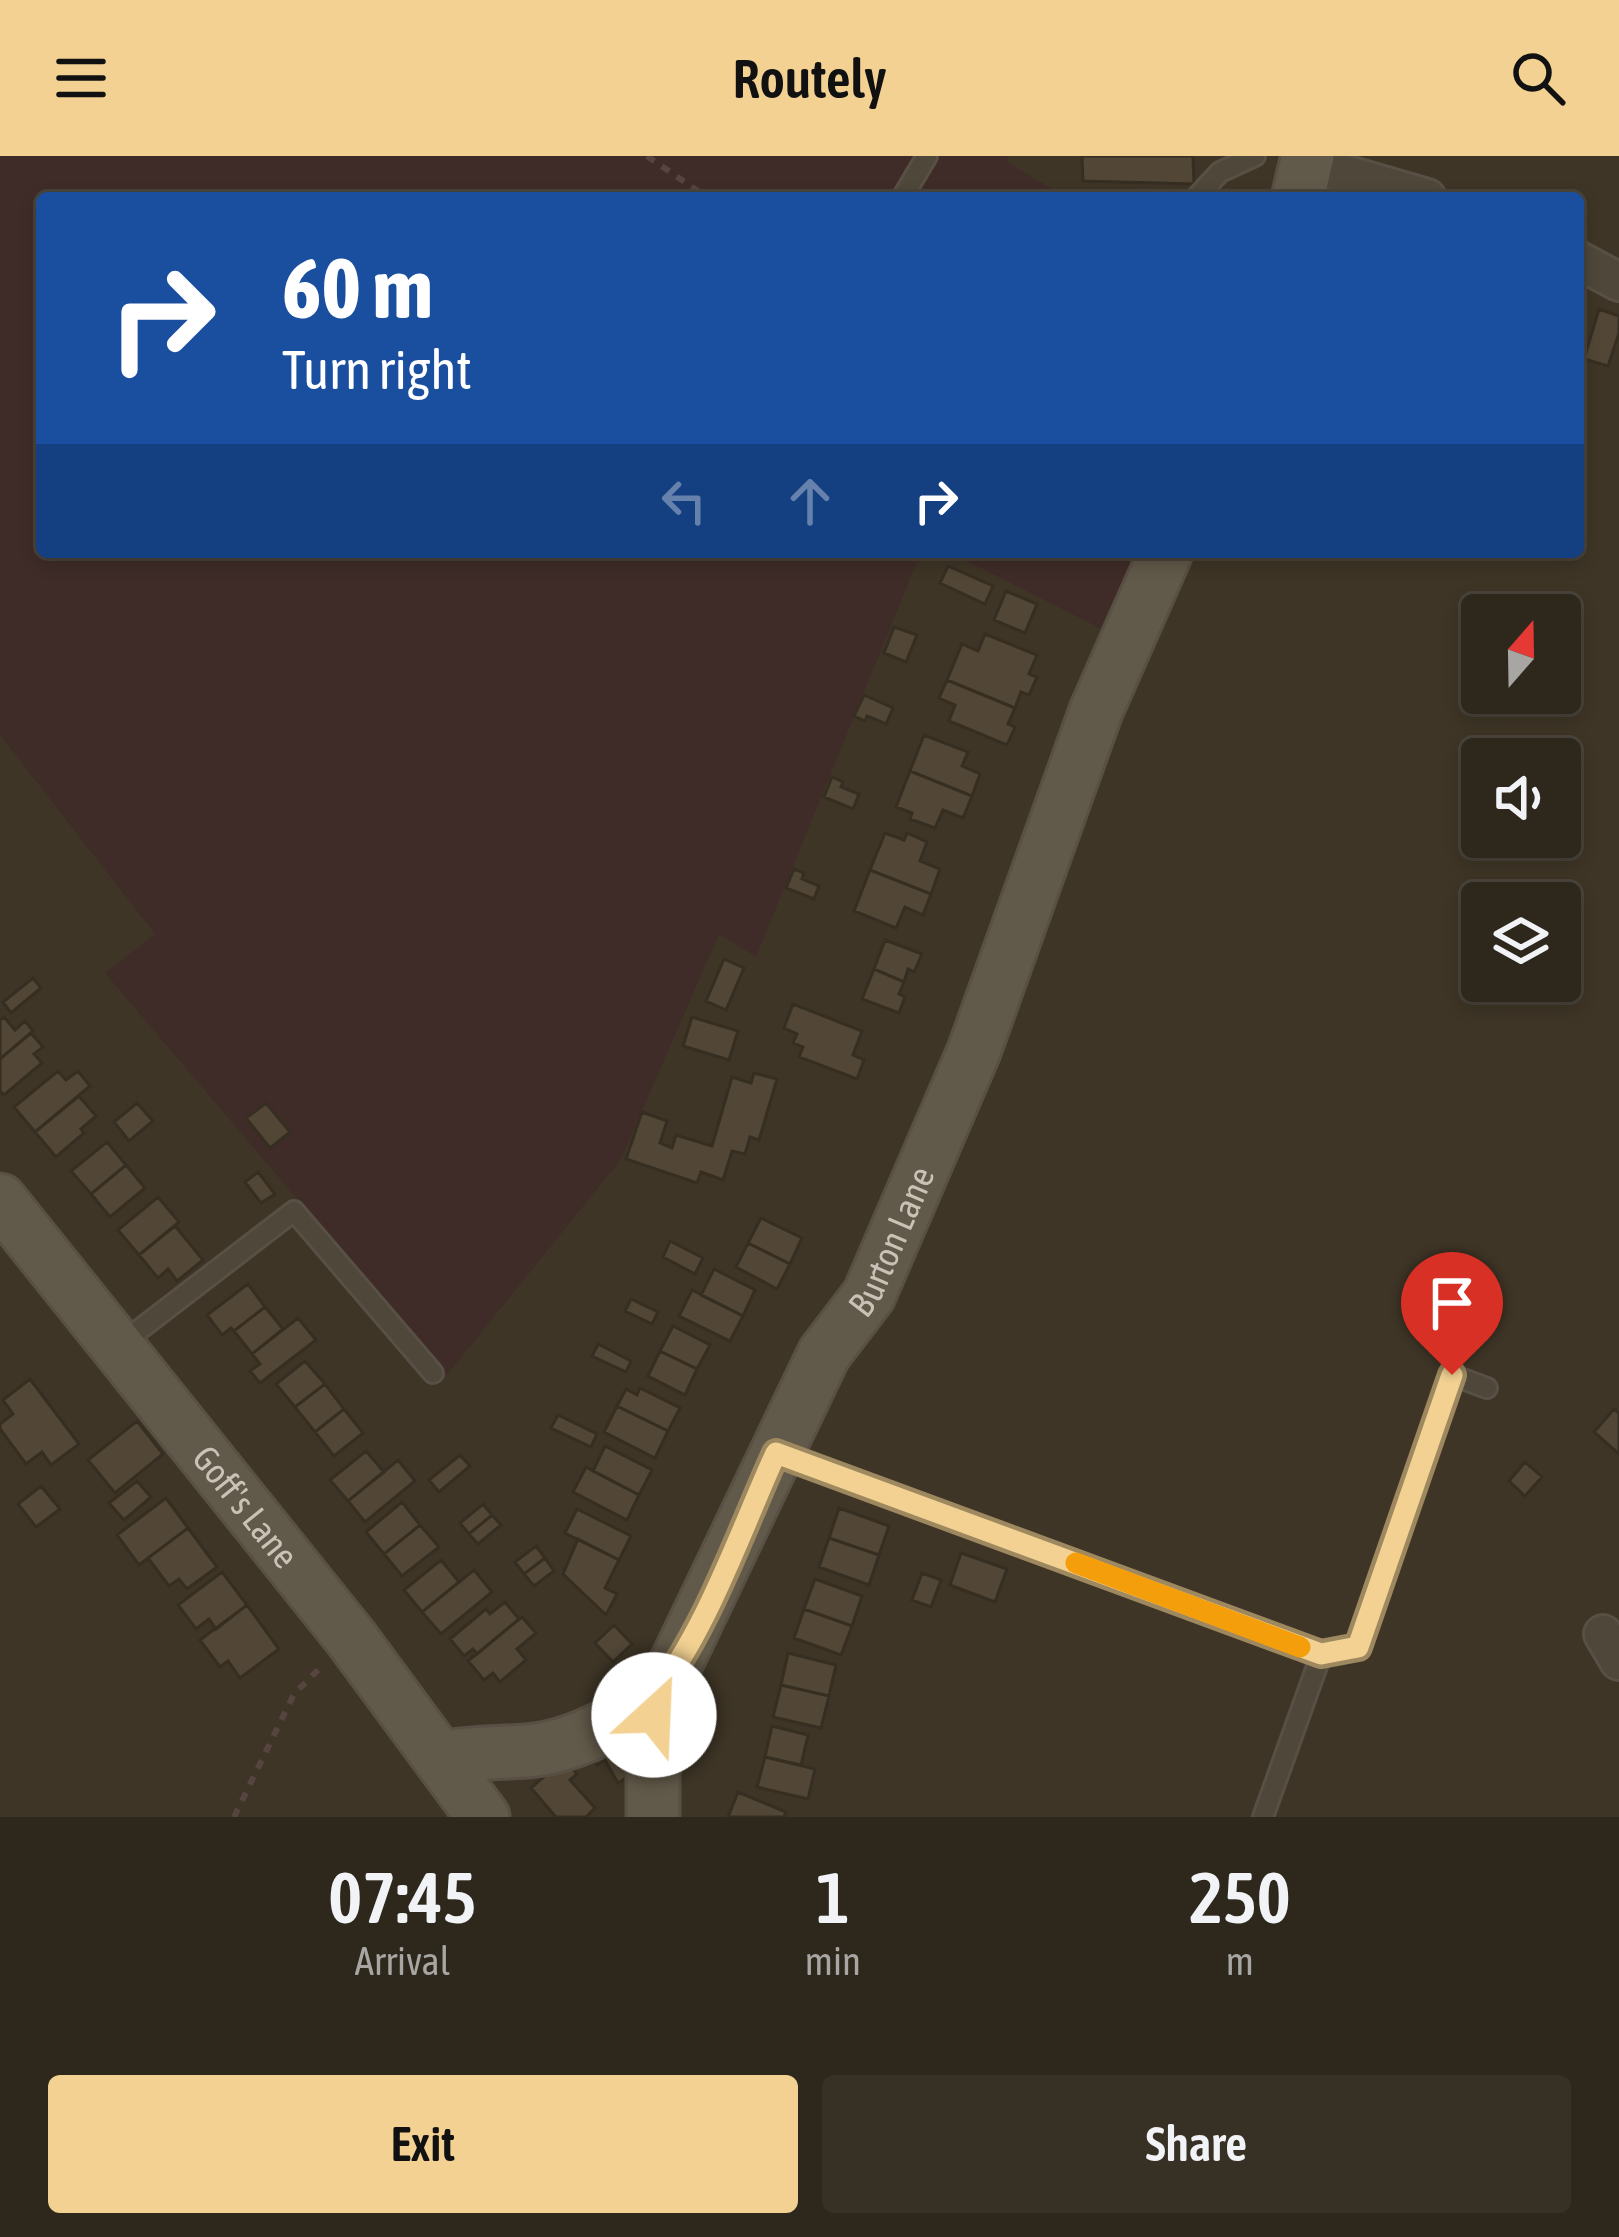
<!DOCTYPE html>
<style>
body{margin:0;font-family:"Asap Condensed",sans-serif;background:#363025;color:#f1f3f6;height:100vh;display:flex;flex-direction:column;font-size:45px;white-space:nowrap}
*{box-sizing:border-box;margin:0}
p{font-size:39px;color:#a7a6a3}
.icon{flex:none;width:66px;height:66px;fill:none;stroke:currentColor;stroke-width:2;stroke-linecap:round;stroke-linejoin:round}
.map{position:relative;height:1661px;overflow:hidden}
.details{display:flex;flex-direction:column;background:#2e281c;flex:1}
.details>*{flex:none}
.guide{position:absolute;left:36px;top:36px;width:1548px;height:366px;border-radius:12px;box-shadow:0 6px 18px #0003,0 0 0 3px #49443b;background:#1a4fa0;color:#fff;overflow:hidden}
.needle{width:78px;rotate:20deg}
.buttons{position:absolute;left:1461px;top:438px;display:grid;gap:24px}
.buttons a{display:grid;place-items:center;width:120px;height:120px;border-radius:12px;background:#2e281c;box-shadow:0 6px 18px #0003,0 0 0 3px #49443b;font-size:60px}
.pin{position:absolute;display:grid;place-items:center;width:102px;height:102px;color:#fff;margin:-123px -51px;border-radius:50% 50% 50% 0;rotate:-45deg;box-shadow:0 0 12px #0007}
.pin .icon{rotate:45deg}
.me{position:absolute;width:132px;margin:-66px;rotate:25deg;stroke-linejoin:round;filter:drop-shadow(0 0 9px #0008)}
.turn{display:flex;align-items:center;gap:42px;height:252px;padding:0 48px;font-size:54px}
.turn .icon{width:156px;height:156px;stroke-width:2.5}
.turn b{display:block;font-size:84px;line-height:102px}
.lanes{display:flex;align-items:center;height:114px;padding:0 48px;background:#0003;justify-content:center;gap:60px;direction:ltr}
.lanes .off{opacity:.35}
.eta{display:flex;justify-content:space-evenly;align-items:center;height:204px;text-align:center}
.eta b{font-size:72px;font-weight:600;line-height:84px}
.action{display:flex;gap:24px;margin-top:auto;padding:24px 48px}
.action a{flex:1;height:138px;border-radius:12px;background:#f2d192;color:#111;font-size:48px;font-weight:600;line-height:138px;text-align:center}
.action a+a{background:#363025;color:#f1f3f6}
header{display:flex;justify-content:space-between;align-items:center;height:156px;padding:0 48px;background:#f2d192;color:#111;font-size:54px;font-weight:600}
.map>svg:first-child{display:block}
.green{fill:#3f2c28}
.building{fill:#524736;stroke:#362e21;stroke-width:3}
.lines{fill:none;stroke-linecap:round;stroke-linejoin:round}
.lane-casing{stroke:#585044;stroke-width:24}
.street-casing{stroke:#585044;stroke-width:42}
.secondary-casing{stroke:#585044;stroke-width:57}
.path{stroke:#574441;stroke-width:6;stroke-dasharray:9 9;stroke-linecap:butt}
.lane{stroke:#4e473a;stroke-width:18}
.street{stroke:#4e473a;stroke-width:36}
.secondary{stroke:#615949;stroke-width:51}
.route-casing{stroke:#9d885f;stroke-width:30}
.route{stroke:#f2d192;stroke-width:21}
.slow{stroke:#f59e0b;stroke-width:21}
.labels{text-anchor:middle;stroke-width:12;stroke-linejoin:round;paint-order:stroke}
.street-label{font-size:36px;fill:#c9c3b7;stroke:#342c1f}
</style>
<header><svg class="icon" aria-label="menu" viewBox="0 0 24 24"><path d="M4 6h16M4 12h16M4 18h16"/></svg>Routely<svg class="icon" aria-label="search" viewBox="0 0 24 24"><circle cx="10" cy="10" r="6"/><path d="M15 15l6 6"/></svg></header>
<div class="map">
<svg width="1619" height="1661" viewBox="0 0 1619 1661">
<rect width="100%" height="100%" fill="#3e3526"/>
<path class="green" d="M0,0H1008L1006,5L1066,42H42V396H921L756,801L719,778L621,1003L447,1219L105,817L155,778L0,579Z
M949,396H1137L1100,472Z"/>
<path class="building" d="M1082,0H1193L1194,28L1083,25Z
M1599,153L1619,160V177L1608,210L1584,203Z
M948,410L993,430L985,448L940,427Z
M1006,435L1037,448L1025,477L994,464Z
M894,471L917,479L906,506L884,497Z
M985,478L1037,499L1029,518L1037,521L1029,539L1021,536L1015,552L947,524L962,488L978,495Z
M947,524L1015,552L1008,568L1015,571L1007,589L949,565L955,549L939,542Z
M864,539L893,552L886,568L867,560L865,565L854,560Z
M924,579L968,596L962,610L980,618L972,640L910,615Z
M910,615L972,640L963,662L943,654L935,672L910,663L912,657L896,651Z
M832,621L843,626L841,631L859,638L853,653L824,641Z
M885,677L904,684L907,677L927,686L920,705L940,713L931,738L870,714Z
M794,713L804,717L802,723L819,730L814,743L786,732Z
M870,714L931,738L923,759L905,751L896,772L854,755Z
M885,784L922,798L914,816L908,813L904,826L874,813Z
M724,803L744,812L726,854L706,845Z
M874,813L904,826L899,838L905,841L899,857L862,843Z
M33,822L41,832L11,857L3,846Z
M793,848L862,875L853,899L864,904L857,923L799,901L803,891L793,887L797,878L784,872Z
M4,861L15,874L25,865L33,875L0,903V864Z
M692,861L738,875L729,904L683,890Z
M31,877L43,891L34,898L42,907L4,939L0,935V903Z
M58,915L66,924L78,915L90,930L35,976L14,951Z
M754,917L777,923L759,984L750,981L745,998L732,995L723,1024L701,1016L697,1027L626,1003L642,956L667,965L660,987L672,992L676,979L712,990L732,921L751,927Z
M79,940L96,960L81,973L84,977L56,1001L35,976Z
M137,947L153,965L129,985L114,966Z
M266,947L290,976L270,992L246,962Z
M107,986L126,1009L91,1038L71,1015Z
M126,1009L145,1032L110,1061L91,1038Z
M258,1016L275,1038L261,1047L245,1026Z
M158,1041L179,1066L139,1099L118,1074Z
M761,1062L802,1082L790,1108L748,1087Z
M175,1070L203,1104L177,1125L168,1113L158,1122L139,1099Z
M670,1085L703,1102L695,1118L663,1101Z
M748,1087L790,1108L777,1133L736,1111Z
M714,1113L755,1134L743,1160L701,1139Z
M248,1128L265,1151L234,1175L231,1172L222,1179L207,1159Z
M692,1134L743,1160L730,1185L679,1160Z
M631,1143L658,1156L652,1168L625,1155Z
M265,1151L283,1173L252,1198L234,1175Z
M298,1162L316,1184L260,1227L250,1215L260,1208L252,1198Z
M673,1170L710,1189L697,1213L660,1195Z
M598,1188L631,1205L626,1216L592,1200Z
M660,1195L697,1213L685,1239L648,1220Z
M305,1205L325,1228L295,1251L276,1228Z
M30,1223L79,1288L51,1309L42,1296L26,1308L0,1273V1268L13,1258L3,1244Z
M325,1228L344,1253L315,1276L295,1251Z
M640,1232L680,1252L668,1275L617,1250L626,1233L637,1239Z
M617,1250L668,1275L655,1302L604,1276Z
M344,1253L363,1277L334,1300L315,1276Z
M1614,1253L1619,1257V1298L1594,1276Z
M558,1259L597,1278L591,1291L551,1272Z
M137,1265L163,1298L115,1337L88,1304Z
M605,1290L652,1314L639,1339L593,1315Z
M366,1295L384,1316L348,1345L330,1324Z
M460,1299L470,1310L439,1336L429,1324Z
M398,1304L415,1325L365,1366L348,1345Z
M1525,1306L1542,1321L1525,1340L1509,1325Z
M586,1311L639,1339L627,1364L573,1336Z
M137,1325L151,1341L124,1364L109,1347Z
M41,1330L60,1353L36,1371L18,1348Z
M166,1342L188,1372L139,1409L117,1379Z
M402,1346L420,1369L384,1398L366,1376Z
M483,1348L492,1359L469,1378L460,1367Z
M839,1352L889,1370L879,1399L829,1382Z
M577,1353L631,1380L619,1404L565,1377Z
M492,1359L501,1369L478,1388L469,1378Z
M420,1369L439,1391L402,1420L384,1398Z
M188,1372L217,1411L187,1433L179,1423L169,1430L148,1402Z
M829,1382L879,1399L869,1429L819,1411Z
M578,1383L619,1404L605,1432L617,1438L606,1459L563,1418Z
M536,1390L545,1402L524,1418L515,1406Z
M961,1397L1007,1413L995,1446L950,1429Z
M545,1402L554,1415L534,1430L524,1418Z
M441,1404L459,1426L422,1456L404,1434Z
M474,1414L492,1436L441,1478L422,1456Z
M222,1416L247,1449L216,1473L209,1463L196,1473L178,1449Z
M922,1417L941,1424L931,1451L912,1444Z
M815,1423L862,1440L852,1470L804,1453Z
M505,1446L519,1463L477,1498L473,1493L464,1500L450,1483L486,1453L490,1458Z
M247,1449L279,1493L240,1522L228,1505L220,1511L200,1484Z
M804,1453L852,1470L841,1499L794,1482Z
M522,1461L536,1477L517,1493L526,1504L500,1526L493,1517L484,1524L468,1505Z
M614,1469L632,1488L613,1506L595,1487Z
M788,1497L836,1509L829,1540L781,1529Z
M781,1529L829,1540L821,1572L773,1561Z
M772,1570L808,1579L801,1609L765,1601Z
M620,1576L629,1592L621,1596L633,1618L618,1627L605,1604L597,1609L589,1593Z
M765,1601L815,1613L808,1643L757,1631Z
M564,1603L577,1618L570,1624L595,1652L586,1661H556L531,1632Z
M738,1636L786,1656L784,1661H728Z"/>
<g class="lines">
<g class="lane-casing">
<path id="lane" d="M902,42L927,0
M1196,42L1220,16L1255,0
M122,1187L294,1055L433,1217
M781,1298L1321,1499L1357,1491L1452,1219L1487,1232
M1263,1661L1321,1499"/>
</g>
<g class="street-casing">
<path id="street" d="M1307,7L1427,42
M1578,104L1619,126
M1603,1478L1619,1505"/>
</g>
<g class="secondary-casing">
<g id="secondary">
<path d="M1298,42L1308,0"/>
<path id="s1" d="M0,1044L351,1482L483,1661"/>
<path d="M653,1541V1661"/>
<path id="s2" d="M441,1602C470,1596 497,1597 527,1595C577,1591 637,1559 669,1522L824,1198L869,1139L974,895L1096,555L1166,396"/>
</g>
</g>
<path class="path" d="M647,0L708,42
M234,1661L294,1538L322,1510"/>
<use href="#lane" class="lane"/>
<use href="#street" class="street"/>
<use href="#secondary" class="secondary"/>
</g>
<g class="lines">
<g class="route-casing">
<path id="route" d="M654,1559L653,1541C704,1482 743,1369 776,1297L1321,1498L1358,1491L1452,1219"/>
</g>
<use href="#route" class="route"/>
<path class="slow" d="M1076,1407L1300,1491"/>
</g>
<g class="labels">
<g class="street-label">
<text dy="13" stroke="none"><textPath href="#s2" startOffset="741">Burton Lane</textPath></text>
<text dy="13" stroke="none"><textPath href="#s1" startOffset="393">Goff's Lane</textPath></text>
</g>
</g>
</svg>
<div class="buttons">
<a><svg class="needle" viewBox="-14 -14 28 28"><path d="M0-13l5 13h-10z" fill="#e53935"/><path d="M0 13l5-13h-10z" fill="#a7a6a3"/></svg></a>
<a><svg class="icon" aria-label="sound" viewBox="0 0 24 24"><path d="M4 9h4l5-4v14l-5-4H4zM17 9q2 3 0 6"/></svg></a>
<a><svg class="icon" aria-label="layers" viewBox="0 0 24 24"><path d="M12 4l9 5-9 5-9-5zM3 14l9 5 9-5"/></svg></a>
</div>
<div class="pin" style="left:1452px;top:1219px;background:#d93025"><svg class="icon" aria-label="arrive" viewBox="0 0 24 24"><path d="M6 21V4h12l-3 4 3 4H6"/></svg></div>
<svg class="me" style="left:654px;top:1559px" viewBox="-20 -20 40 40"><circle r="19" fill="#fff"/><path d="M0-13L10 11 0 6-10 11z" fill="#f2d192"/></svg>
<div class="guide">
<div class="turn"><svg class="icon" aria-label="right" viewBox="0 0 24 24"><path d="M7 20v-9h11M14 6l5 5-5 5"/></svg><div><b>60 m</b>Turn right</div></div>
<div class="lanes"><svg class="icon off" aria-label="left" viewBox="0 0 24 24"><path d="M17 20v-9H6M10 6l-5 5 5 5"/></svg><svg class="icon off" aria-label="ahead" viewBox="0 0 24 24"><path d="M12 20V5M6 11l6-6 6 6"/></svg><svg class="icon" aria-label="right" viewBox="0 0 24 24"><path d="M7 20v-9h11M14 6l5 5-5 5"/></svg></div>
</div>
</div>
<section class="details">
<div class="eta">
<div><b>07:45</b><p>Arrival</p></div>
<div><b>1</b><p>min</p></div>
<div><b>250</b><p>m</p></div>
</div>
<div class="action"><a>Exit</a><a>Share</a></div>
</section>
